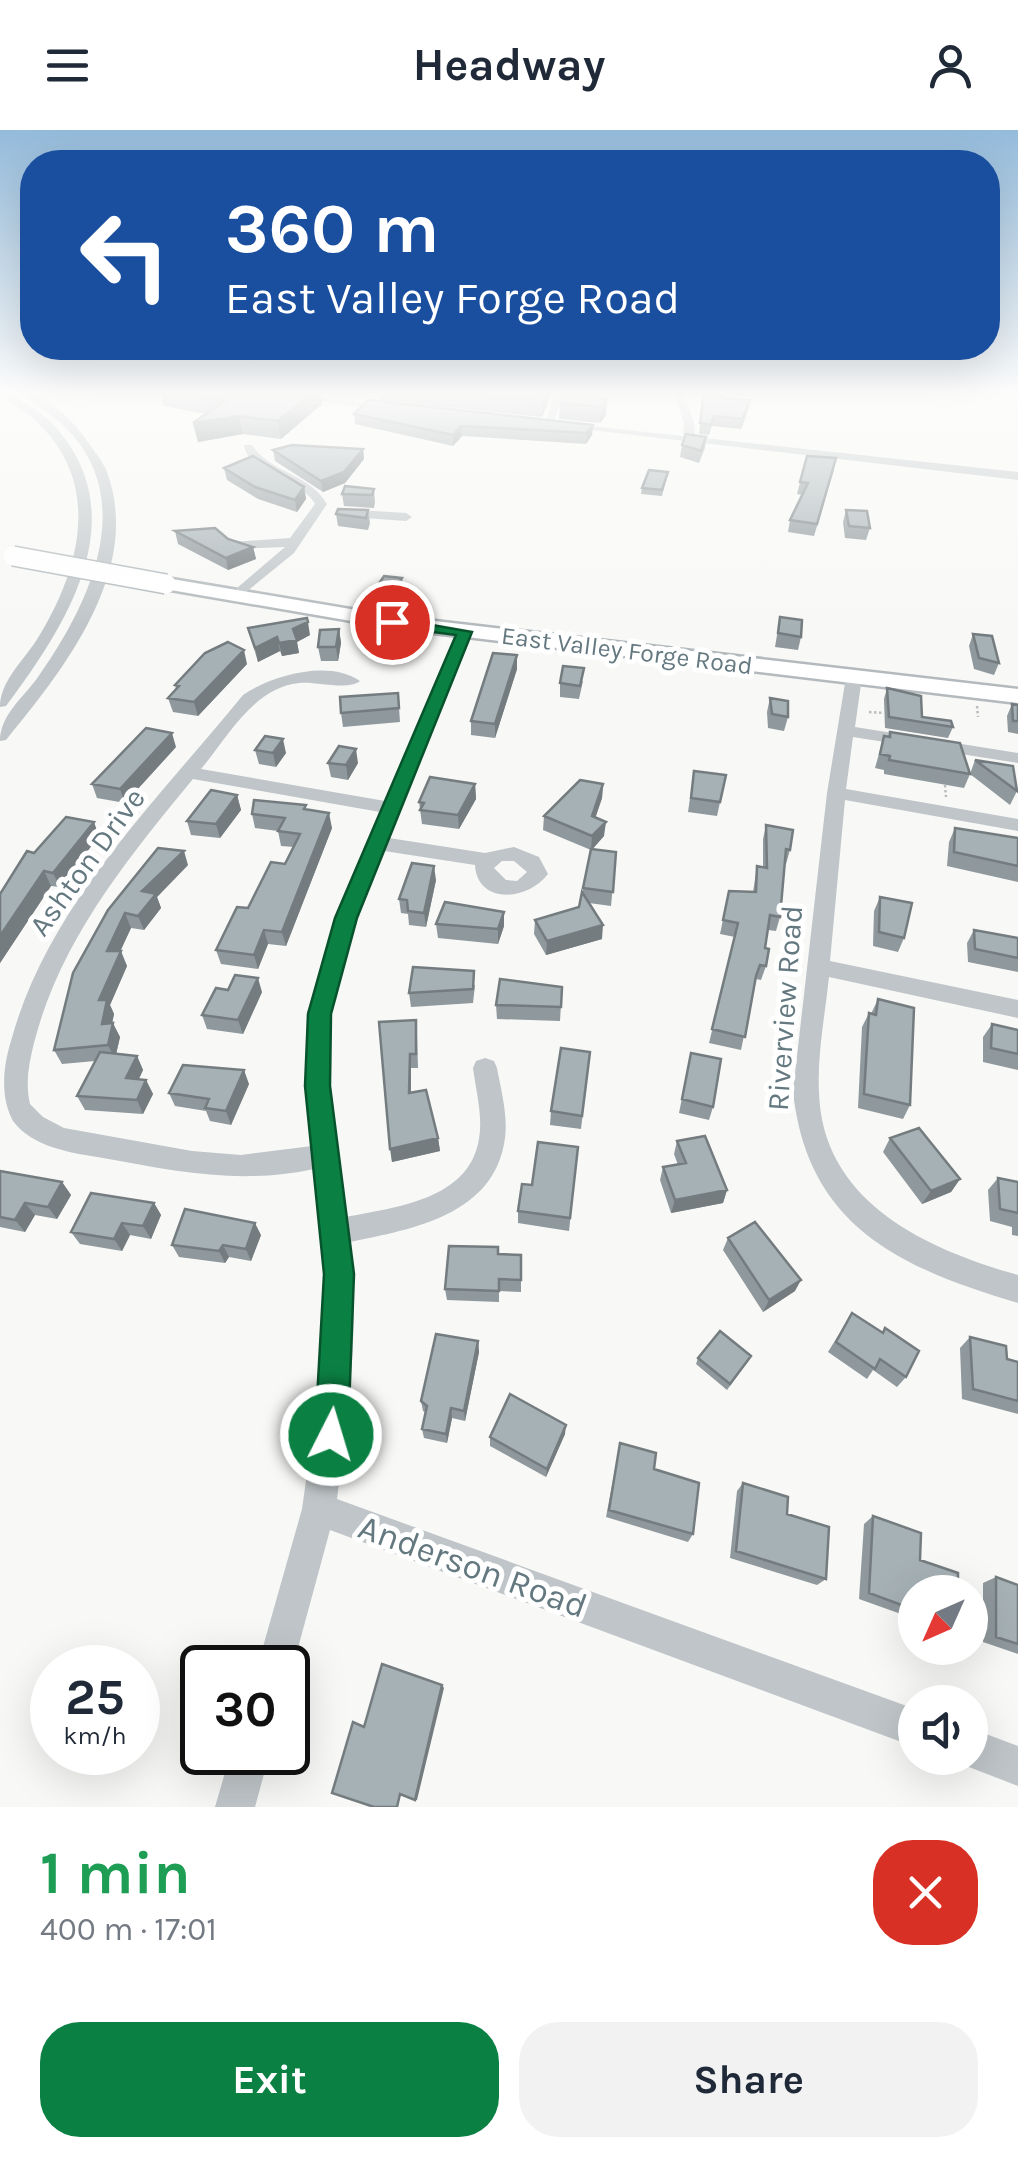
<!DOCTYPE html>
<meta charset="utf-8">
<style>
body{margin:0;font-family:Karla,sans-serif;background:#f2f2f3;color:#1f2937;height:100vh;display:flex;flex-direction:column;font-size:38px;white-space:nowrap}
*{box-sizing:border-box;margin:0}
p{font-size:32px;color:#747a83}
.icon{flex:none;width:55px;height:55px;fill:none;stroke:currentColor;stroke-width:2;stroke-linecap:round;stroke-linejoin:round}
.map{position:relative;height:1677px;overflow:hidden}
.drawer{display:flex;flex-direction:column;background:#fff;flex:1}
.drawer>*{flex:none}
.hud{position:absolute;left:20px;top:20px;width:980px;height:210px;border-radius:40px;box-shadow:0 10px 40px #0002;background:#1a4fa0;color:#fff;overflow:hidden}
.needle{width:65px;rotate:225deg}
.buttons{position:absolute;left:898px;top:1445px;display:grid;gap:20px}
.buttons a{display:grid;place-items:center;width:90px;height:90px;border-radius:50%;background:#fff;box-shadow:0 10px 40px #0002;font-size:50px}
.speed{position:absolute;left:30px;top:1515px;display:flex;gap:20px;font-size:50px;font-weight:700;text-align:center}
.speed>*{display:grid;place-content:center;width:130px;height:130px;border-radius:50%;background:#fff;box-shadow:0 10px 40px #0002;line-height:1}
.speed small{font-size:25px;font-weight:400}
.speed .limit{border:5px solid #111;border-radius:15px;background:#fff;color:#111}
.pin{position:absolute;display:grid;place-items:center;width:85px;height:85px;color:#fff;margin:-42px;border:5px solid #fff;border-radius:50%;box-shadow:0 2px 10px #0007}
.me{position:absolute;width:110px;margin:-55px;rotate:5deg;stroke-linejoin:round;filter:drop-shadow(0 0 8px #0008)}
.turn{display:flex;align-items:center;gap:35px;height:210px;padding:0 40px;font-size:45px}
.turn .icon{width:130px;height:130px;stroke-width:2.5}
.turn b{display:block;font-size:70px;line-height:85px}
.round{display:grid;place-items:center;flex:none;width:105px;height:105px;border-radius:40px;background:#f2f2f3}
.overview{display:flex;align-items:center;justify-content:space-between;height:170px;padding:0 40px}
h1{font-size:60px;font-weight:700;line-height:75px;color:#1e9e55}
.action{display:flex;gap:20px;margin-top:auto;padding:20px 40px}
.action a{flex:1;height:115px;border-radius:40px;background:#0b8043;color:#fff;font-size:40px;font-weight:700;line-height:115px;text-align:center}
.action a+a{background:#f2f2f3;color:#1f2937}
header{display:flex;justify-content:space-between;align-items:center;height:130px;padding:0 40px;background:#fff;font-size:45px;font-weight:700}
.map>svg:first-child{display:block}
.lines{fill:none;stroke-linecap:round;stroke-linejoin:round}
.major-casing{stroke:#b3b9bc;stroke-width:5}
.path{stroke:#babec0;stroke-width:2.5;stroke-dasharray:2.5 2.5;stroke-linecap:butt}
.minor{fill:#bfc5c8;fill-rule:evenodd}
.major{fill:#fff;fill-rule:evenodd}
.major-bridge-casing{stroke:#b3b9bc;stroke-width:22;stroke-linecap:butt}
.major-bridge{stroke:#fff;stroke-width:19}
.wall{fill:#8f989c}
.shaded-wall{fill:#747c7f}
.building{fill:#a6b1b5;stroke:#747c7f;stroke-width:2.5}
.route{fill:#0b8043;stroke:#07532c;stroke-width:2.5}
.labels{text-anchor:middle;stroke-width:10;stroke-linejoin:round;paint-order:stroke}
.far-street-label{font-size:25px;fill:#647880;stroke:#fff}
.street-label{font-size:30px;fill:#647880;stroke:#fff}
.near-street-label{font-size:35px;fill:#647880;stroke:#fff}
</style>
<header><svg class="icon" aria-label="menu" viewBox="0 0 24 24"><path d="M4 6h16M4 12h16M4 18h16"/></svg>Headway<svg class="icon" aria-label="person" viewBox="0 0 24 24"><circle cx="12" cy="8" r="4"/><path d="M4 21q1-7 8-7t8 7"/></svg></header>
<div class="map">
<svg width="1018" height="1677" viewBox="0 0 1018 1677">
<rect width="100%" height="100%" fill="#f8f8f6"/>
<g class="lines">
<g class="major-casing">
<path id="major" d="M166,448L392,486L1018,559V573L392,498L159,458L156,454Z"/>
</g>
<path class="path" d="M977,576L978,587
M869,582L884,583
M945,655L946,667"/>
<path class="minor" d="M0,262H8C22,272 40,281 52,293C138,385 67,494 6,576L0,577C0,552 22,532 36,511C77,446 103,361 43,298C32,285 14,276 0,265Z
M21,262C40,261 71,288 82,304C90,316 102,329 107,342C143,440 64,539 6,610L0,611C0,585 23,568 38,547C87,478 138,375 69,301C55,286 35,276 21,262Z
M245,262H275L396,277L391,280Z
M555,262H565L553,294L544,296Z
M673,262H683L694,293L695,307L1018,342V350L557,296L562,293L683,306L684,293Z
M244,315H252C272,344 309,343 327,374L294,423L235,471L230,470V464L285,417L237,419L232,418V412L290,408L315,374C299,346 250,347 244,315Z
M342,379L406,383L412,387L406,391L337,386L336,383Z
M460,499L473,502L389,708L485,723L514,717L539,727L548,744C527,772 477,774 475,735L384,721C363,772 341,826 331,881C321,940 339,1026 346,1087C396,1077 469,1070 479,1009C483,986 476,961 473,938L476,931L485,928L494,931L497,938C501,960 508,985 505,1008C495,1085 413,1099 350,1112C360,1198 348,1283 337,1369L915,1579V1617L330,1400L289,1551L288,1538H257L302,1379L321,1244L324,1144L314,1039C240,1055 175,1041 103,1028C73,1023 33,1018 13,991C0,967 3,937 11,911C48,775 156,672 243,565C272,545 329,529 360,551C347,561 317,551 299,553C253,558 228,607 201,639L385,671ZM193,649L380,682L335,788L307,883L305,956L312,1016L241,1025L192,1021L64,998L43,987L30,974C25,953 29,933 34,913C60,811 127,729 193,649ZM502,731H514L527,742L517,751L506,750L494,738Z
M854,542L862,547L855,597L1018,623V633L853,607L846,659L1018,689V701L845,670L830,831L1018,870V888L829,847C825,885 817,925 819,962C822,1072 926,1119 1018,1145V1173C900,1138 807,1096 793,961L827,663L846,547Z
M970,1598L1018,1616V1656L956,1632L954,1628H970Z
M231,1622H270L255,1677H215Z"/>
<use href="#major" class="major"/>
<g class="major-bridge-casing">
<path id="major-bridge" d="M13,426L166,454"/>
</g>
<use href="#major-bridge" class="major-bridge"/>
</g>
<path class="wall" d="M160,262H338L334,265L320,263L322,274L281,309L243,304L198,312L193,293L206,284L164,276Z
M379,262H552L542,287L380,270Z
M564,262H580L579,264L607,269L606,285L600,293L559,289L560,273Z
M704,262L722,268L750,270L748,280L741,299L712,296L709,305L699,304Z
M354,284L593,295L592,305L586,314L462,306L453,316L355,294Z
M706,307L705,318L699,333L680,327L682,315Z
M363,319L364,329L345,353L323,362L275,331L273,320Z
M807,326L834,340L814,406L788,402L790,390L802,365L797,364Z
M224,338L304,357L306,369L297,382L258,369L227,350Z
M668,342L662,366L641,364L642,358Z
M374,359L375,372L374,378L344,376L342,364Z
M368,380L370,393L368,400L338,396L336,384Z
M846,380L870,398L866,410L845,408L843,392Z
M175,401L228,409L253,417L256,429L228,440L178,414Z
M402,448L403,461L393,476L375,475L373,462Z
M780,487L801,507L798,520L775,517Z
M248,498L310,505L297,512L299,523L282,526L280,521L258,532Z
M339,499L341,513L338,531H321L318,517Z
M973,504L999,533L994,545L974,539L969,516Z
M517,525V539L495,608L471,605V591Z
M247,534L198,586L173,582L168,568L176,559L175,555Z
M583,551L579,569L560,567V553Z
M887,558L922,587L953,597L948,608L885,598L884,569Z
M398,563L400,592L343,597L341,583Z
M770,568L788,587L784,601L768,598L767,582Z
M1012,574L1018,575V604L1008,602L1007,586Z
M890,602L970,644L975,630L1017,661L1010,675L970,644L964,658L884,644V640L875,638L884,606L888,607Z
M176,617L125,673L97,668L92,654Z
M255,620L286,623L276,637L259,634Z
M328,633H358L348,650L331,647Z
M694,641L726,645L717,686L688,682Z
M475,654L476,669L459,699L422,694L419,672Z
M603,654L602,668L595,688L604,706L592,719L616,722L611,776L589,773L602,809L546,825L534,804L535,790L579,777L591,720L543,700L544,686Z
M237,665L241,680L220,708L191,705L187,691Z
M307,679L332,698L286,816L268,814L258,839L221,834L216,820L285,734L294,717L281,716L278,701L255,698L252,684Z
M766,695L790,720L786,734H785L780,787L776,801L768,800L765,818L766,836L761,850L756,849L741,920L709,913L735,807L720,804L729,761L753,762L757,736L763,737V709Z
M955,698L1018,708V752L947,736L949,712Z
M99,706L60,757L51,756L0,833V764L34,723Z
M188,735L157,767L161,778L144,800L131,798L120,821L127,836L110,875L114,884L112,893L120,907L116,924L137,926L143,940L139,949L146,950L153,964L143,984L85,980L77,966L95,931L62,934L54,920L108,780Z
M436,750L426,797L409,795L408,784L401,783L399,769Z
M880,767L904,808L898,822L873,816L874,781Z
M436,794L504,796L498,814L438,808Z
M974,800L1018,808V842L968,832L967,813Z
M475,855L473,873L411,877L409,863Z
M562,857L560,891L497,889L496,875Z
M262,862L243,904L207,899L202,885Z
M878,869L910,975L903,989L858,978L862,897L869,883L871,884Z
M379,892L417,904L418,938H411V962L438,1008L440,1021L392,1032Z
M992,894L1018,900V940L983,932V907Z
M590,922L581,999L550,995L551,981Z
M691,923L713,977L709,990L679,983Z
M249,954L231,995L210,991L206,981L175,976L169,963Z
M890,1008L960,1049L951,1062L922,1074L883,1022Z
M677,1011L727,1060L723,1073L671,1083L660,1050L663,1037L678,1035L674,1024Z
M578,1017L569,1101L518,1093V1081L532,1055Z
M0,1041L62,1052L71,1065L57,1089L35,1085L25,1102L0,1097Z
M998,1048L1018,1052V1106L1012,1105V1097L990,1091L988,1060Z
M154,1073L161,1085L151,1109L130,1105L122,1121L80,1114L71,1102Z
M261,1105L251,1131L229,1127L225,1133L179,1127L172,1115Z
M728,1108L795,1161L763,1182L723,1120Z
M498,1124L521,1125V1162L499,1161V1172L447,1170L445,1159Z
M852,1183L882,1203L885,1198L906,1247L897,1257L873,1240L867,1249L828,1222Z
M970,1207L1007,1229L1018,1232V1284L962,1269L960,1218Z
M478,1211L479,1222L465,1291L452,1288L447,1313L424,1308L422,1299L425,1282L423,1281L421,1271Z
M698,1228L748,1231L727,1260L696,1234Z
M565,1304L546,1347L490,1316V1307Z
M620,1313L654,1339L693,1404L688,1412L606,1387Z
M743,1353L787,1384L826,1449L817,1455L730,1428L737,1361Z
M873,1386L920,1430L915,1462V1489L859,1469L864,1394Z
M996,1447L1018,1455V1524L983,1512V1453Z"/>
<path class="shaded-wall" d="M313,262H320L322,274L281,309L278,291Z
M546,262H552L542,287V271Z
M607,269L606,285L600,293L601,277Z
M750,270L748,280L741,299L742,289Z
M239,286L243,304L198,312L193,293Z
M593,295L592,305L586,314L587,303Z
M461,296L462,306L453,316V305Z
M363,319L364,329L345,353L323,362L321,351Z
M304,357L306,369L297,382L295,370Z
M253,417L256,429L228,440L226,428Z
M402,448L403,461L393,476L392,463Z
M308,492L310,505L297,512L299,523L282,526L279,513L293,499Z
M339,499L341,513L338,531L336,517Z
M277,507L280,521L258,532L255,518Z
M244,520L247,534L198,586L194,572Z
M517,525V539L495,608V594Z
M172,603L176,617L125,673L120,659Z
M283,609L286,623L276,637L273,623Z
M356,619L358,633L348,650L346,635Z
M475,654L476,669L459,699L458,685Z
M603,654L602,668L591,701L592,686Z
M237,665L241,680L220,708L216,694Z
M329,683L332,698L286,816L282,802Z
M94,692L99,706L60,757L53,743Z
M606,692L604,706L591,721L592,706Z
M184,721L188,735L157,767L161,778L144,800L138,786L142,761Z
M434,736L436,750L426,797L424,783Z
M44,741L51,756L0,833V806Z
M504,782V796L498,814V799Z
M125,783L131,798L114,835L107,821Z
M603,795L602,809L546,825L547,811Z
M264,800L268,814L258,839L254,825Z
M121,821L127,836L110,875L114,884L109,908L102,894L99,870Z
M258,848L262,862L243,904L238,890Z
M113,893L120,907L115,929L108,915Z
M410,924L411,938V976L409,963Z
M137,926L143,940L133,961L126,948Z
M244,940L249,954L231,995L226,981Z
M146,950L153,964L143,984L137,970Z
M438,1008L440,1021L392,1032L390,1019Z
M960,1049L951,1062L922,1074L931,1061Z
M62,1052L71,1065L57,1089L48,1077Z
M727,1060L723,1073L671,1083L675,1070Z
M25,1073L35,1085L25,1102L15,1090Z
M154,1073L161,1085L151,1109L143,1096Z
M122,1093L130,1105L122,1121L114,1109Z
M255,1093L261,1105L251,1131L246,1119Z
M223,1115L229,1127L225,1133L219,1121Z
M801,1150L795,1161L763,1182L769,1170Z
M478,1211L479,1222L465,1291L464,1281Z
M451,1278L452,1288L447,1313L446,1304Z
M566,1295L565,1304L546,1347L547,1339Z
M442,1555L444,1558L417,1670H415Z"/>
<path class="building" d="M178,262H313L278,291L239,286L193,293L226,270Z
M450,262H546L542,271Z
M564,262H576L607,269L601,277L560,273Z
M704,262H723L722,268L750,270L742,289L714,286L711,295L700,293Z
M368,270L593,295L587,303L461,296L453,305L354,284Z
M686,304L706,307L701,321L682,315Z
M292,315L363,319L344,342L321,351L273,320Z
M253,326L304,357L295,370L255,357L224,338Z
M807,326L836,328L817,394L790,390L808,353L800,352Z
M649,340L668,342L662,360L642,358Z
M345,356L374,359L372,365L342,364Z
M338,379L368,380L366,388L336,384Z
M846,380L867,381L870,398L849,396Z
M215,398L228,409L253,417L226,428L175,401Z
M384,446L402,448L392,463L373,462Z
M780,487L802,490L801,507L778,503Z
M307,488L308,492L293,499L297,510L279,513L277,507L255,518L248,498Z
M339,499L336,517H318L320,500Z
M973,504L992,506L999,533L979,528Z
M228,512L244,520L194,572L168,568L179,556L175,555L205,523Z
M493,523L517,525L495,594L471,591Z
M563,536L584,538L580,556L560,553Z
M887,558L921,566L922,587L951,591L953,597L889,587Z
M398,563L399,578L341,583L340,567Z
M770,568L788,571V587L772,584Z
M1012,574L1018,575V591H1013Z
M146,598L172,603L120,659L92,654Z
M890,602L960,613L970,644L889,630L890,626L880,624L884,606L890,607Z
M265,606L283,609L273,623L255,620Z
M339,616L356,619L346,635L328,633Z
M975,630L1013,636L1017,661Z
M694,641L726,645L720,672L691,668Z
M430,647L475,654L458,685L420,680L424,673L419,672Z
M580,650L603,654L592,686L606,692L592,706L544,686Z
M211,660L237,665L216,694L187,691Z
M254,670L306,675L304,679L329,683L282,802L264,800L254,825L216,820L237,777L248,778L271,732L285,734L300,704L278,701L285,688L252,684Z
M66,687L94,692L53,743L44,741L0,806V764L27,721L34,723Z
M766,695L793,700L790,720L786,719L780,787L770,785L765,818L769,819L766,836L760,835L756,846L745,907L712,899L738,793L723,790L729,761L756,762L757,736L767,738Z
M955,698L1018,708V736L954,722Z
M158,718L184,721L142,761L156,764L138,786L125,783L107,821H121L99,870H107L102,894L113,893L108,915L54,920L73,843L108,780Z
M591,719L616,722L613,762L583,758Z
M412,733L434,736L424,783L408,781L407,770L399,769Z
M582,762L603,795L547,811L535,790L579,777Z
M880,767L912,773L904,808L879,802Z
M445,772L504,782L498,799L436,794Z
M974,800L1018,808V828L975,819Z
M413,837L474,841L473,859L409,863Z
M235,845L258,848L238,890L202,885L216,858L228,860Z
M500,849L562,857L561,877L496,875Z
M878,869L914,878L910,975L864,964L869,883L876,885Z
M416,890V924H410L409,963L426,960L438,1008L390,1019L379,892Z
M992,894L1018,900V924L991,918Z
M561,918L590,922L582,986L551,981Z
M100,922L137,926L126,948L146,950L137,970L77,966Z
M691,923L721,929L713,977L682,969Z
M183,935L244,940L226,981L205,978L209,969L169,963Z
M919,998L960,1049L931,1061L890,1008Z
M705,1006L727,1060L675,1070L663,1037L686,1033L677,1011Z
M538,1012L578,1017L570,1088L518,1081L522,1054L532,1055Z
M0,1041L62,1052L48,1077L25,1073L15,1090L0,1087Z
M998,1048L1018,1052V1083L1000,1079Z
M91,1063L154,1073L143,1096L122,1093L114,1109L71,1102Z
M185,1079L255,1093L246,1119L223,1115L219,1121L172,1115Z
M755,1092L801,1150L769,1170L728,1108Z
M449,1116L498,1117V1124L521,1125V1150L499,1149V1161L445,1159Z
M852,1183L883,1203L885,1198L919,1221L906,1247L880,1229L875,1239L836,1212Z
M720,1201L751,1226L730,1254L698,1228Z
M436,1204L478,1211L464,1281L451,1278L446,1304L422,1299L427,1276L421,1271Z
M970,1207L1006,1216L1007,1229L1018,1232V1271L973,1259Z
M510,1264L566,1295L547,1339L490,1307Z
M620,1313L656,1323L654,1339L699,1353L693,1404L609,1380Z
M743,1353L788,1367L787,1384L829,1397L826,1449L736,1421Z
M873,1386L921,1403L920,1430L958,1443V1462H915V1480L869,1463Z
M996,1447L1018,1455V1514L996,1507Z
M382,1534L442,1555L415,1670L400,1664L397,1677H374L332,1663L353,1592L364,1597Z"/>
<linearGradient id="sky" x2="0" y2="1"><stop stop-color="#94bbdb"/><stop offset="0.53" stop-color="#fcfcfb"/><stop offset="1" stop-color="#fcfcfb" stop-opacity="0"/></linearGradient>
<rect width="1018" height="496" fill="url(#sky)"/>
<path class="route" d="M392,488L472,502L357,788L331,884L330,956L354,1144L348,1305L343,1317L331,1321L320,1317L315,1305L324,1144L305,956L308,884L335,788L456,505L387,496L385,492Z"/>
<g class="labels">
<g class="far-street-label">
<text transform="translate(627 520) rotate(7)" y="9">East Valley Forge Road</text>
</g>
<g class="street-label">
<text transform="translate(87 732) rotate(-54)" y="10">Ashton Drive</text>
<text transform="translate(785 878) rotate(-86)" y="10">Riverview Road</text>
</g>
<g class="near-street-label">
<text transform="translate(473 1436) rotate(20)" y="12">Anderson Road</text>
</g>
</g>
</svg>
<div class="buttons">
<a><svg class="needle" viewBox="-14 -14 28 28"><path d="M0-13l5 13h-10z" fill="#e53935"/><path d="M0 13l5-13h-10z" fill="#747a83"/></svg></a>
<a><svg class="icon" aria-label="sound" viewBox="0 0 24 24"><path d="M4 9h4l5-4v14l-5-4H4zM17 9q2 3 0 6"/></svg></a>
</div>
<div class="speed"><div>25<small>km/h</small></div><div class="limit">30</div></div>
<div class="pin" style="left:392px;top:492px;background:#d93025"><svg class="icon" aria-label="arrive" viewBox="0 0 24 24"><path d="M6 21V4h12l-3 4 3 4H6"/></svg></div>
<svg class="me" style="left:331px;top:1305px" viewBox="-20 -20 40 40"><circle r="17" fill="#0b8043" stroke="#fff" stroke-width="3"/><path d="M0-11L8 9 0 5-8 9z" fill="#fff"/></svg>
<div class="hud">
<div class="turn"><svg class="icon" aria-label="left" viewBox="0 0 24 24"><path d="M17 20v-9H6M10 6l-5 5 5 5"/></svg><div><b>360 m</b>East Valley Forge Road</div></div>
</div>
</div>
<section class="drawer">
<div class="overview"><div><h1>1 min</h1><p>400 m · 17:01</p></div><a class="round" style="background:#d93025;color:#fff"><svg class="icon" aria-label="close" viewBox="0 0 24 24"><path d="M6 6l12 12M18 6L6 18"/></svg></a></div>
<div class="action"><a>Exit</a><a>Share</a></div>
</section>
